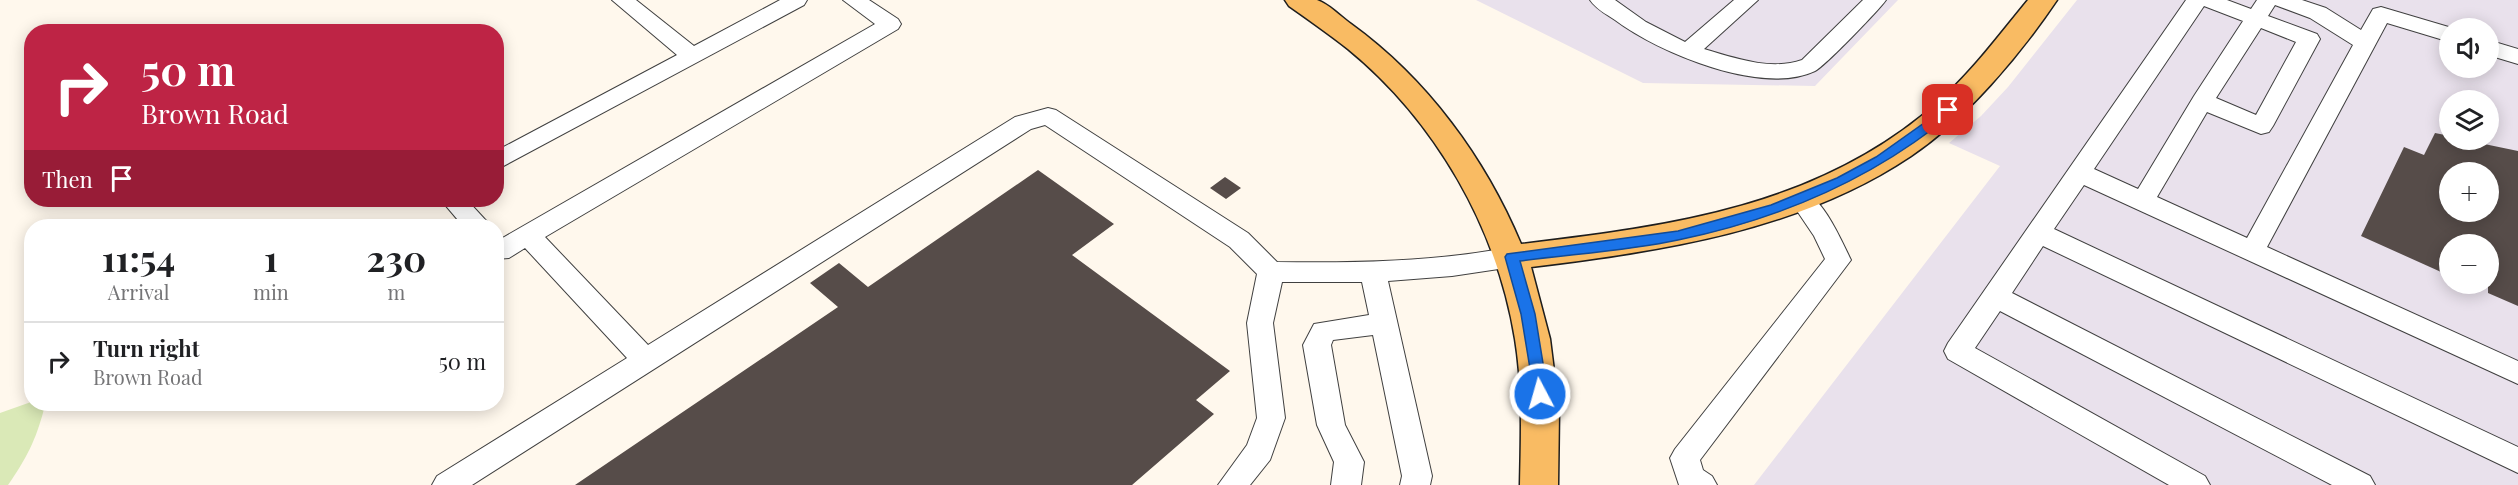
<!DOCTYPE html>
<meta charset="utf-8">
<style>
body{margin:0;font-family:"Playfair Display",serif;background:#f6f6f6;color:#202124;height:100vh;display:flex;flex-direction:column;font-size:22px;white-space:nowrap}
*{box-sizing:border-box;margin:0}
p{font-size:20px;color:#757577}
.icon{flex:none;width:33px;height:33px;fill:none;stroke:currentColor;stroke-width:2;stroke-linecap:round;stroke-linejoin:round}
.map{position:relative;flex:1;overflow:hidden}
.panel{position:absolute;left:24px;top:219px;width:480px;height:192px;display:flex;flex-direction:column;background:#fff;border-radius:24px;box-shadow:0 3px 15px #0003}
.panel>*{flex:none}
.top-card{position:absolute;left:24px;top:24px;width:480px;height:183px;border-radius:24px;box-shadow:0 3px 15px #0003;background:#be2445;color:#fff;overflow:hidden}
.controls{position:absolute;left:2439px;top:18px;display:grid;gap:12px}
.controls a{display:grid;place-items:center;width:60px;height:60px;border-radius:50%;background:#fff;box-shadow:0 3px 15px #0003;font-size:30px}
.pin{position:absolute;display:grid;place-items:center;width:51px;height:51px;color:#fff;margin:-26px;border-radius:12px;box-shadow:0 3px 9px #0006}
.me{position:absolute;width:66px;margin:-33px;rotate:354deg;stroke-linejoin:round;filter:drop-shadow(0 0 4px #0008)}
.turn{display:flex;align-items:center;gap:21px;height:126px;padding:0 18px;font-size:27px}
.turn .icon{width:78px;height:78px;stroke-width:2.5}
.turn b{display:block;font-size:42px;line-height:51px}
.then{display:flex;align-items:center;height:57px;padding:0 18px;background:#0003;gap:12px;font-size:22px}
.eta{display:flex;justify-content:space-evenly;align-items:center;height:102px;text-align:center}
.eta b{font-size:36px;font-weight:700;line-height:42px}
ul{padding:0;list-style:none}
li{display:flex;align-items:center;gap:18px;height:78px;padding:0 18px;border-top:2px solid #e0e0e0}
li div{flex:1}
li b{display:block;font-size:22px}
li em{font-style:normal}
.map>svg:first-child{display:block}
.industrial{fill:#e9e1ec;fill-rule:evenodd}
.green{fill:#dae9b7}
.building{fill:#564c49;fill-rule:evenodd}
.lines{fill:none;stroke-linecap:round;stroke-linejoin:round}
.minor-casing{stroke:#404040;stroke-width:2}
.major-casing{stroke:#1e1e1e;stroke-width:3}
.minor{fill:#fff;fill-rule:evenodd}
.major{fill:#f9bb63;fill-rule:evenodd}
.route{fill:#1a73e8;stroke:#114b97;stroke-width:1.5}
</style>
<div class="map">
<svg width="2518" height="485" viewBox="0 0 2518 485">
<rect width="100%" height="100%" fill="#fff8ed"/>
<path class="industrial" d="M1476,0H1898L1815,86L1643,83Z
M2077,0H2518V485H1754L2000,166L1949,143L1981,116L2008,87ZM2450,28H2488V68H2450ZM2450,100H2488V140H2450ZM2450,172H2488V212H2450ZM2450,244H2488V284H2450Z"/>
<path class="green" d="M31,402L41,404L44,409C36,440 26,459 8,485H0V413Z"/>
<path class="building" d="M2435,133L2450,136V140H2465L2518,151V306L2488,293V244H2450V276L2361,236L2404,147L2424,155ZM2450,172H2488V212H2450Z
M1038,170L1114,224L1072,255L1230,371L1196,400L1214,414L1132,485H575L838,307L810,283L839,263L868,287Z
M1225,177L1241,188L1226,199L1210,188Z"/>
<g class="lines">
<g class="minor-casing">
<path id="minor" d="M612,0H636L694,46L780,0H807L804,5L496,170V151L677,55Z
M843,0H869L898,19L901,24L898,29L545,237L648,345L1015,117L1048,108L1056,110L1248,233L1277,262C1356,263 1434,262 1512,247L1521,250L1525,257L1521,264L1512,267L1452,276L1388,281L1432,476L1430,485H1400L1402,476L1373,335L1333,340L1331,345L1345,425L1364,462L1361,485H1331L1334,462L1317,425L1303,345L1314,324L1369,315L1362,282H1282L1273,323L1285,418L1270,460L1250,485H1218L1247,445L1257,418L1247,323L1257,274L1230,247L1045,125L1031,129L472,485H432L437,476L627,358L525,248L509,258L496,259V239L499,240L875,24Z
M1590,0H1615L1646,22L1685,42L1734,0H1758L1704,49C1735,58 1770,71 1802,60L1863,0H1886C1879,10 1824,67 1815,71C1762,96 1659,53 1615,20C1606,14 1596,9 1590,0Z
M2186,0H2227L2251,9L2257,0H2302L2326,8L2361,30L2373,9L2381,7L2452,28H2450V42L2387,23L2267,247L2518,361V384L2084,185L2054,229L2518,447V473L2043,246L2012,293L2370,476L2375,485H2332L2000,311L1975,348L2205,476L2210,485H2169L1948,359L1944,351L1948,343ZM2275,5L2310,18L2353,45L2247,238L2157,197L2207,112L2261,134L2269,132L2273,126L2320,39L2317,34L2268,16ZM2204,6L2243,21L2194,96L2138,189L2094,169ZM2261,28L2296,42L2256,115L2216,98Z
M2488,40L2518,49V64L2488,55Z
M1801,190C1823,197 1841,240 1851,260L1700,460L1703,470L1712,476L1717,485H1679L1670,458L1675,449L1825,259L1814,236L1789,199L1792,193Z
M441,200H467L491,226H463Z"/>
</g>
<g class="major-casing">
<path id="major" d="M1285,0C1294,0 1309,0 1317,0C1329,4 1341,17 1351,24C1427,79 1485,158 1521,244C1671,226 1820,207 1938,102C1972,72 1999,35 2028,0H2057C2020,55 1966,119 1911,156C1799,231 1662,251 1531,267L1550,339L1559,411L1558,485H1520C1521,436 1523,388 1515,339C1497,228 1436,121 1348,49C1329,34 1309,20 1289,6Z"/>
</g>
<use href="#minor" class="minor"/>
<use href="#major" class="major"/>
</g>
<path class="route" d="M1948,106L1953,107L1954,110L1953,113C1872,180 1780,219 1678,240C1627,251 1572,254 1520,261L1535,314L1548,394L1546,399H1535L1521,314L1505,257L1507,254L1678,231L1771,205L1837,178L1876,157Z"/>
</svg>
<div class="controls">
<a><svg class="icon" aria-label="sound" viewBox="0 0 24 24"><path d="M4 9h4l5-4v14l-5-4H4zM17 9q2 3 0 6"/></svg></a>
<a><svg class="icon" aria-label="layers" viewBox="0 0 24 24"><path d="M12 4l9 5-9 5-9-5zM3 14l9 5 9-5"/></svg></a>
<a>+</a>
<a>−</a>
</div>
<div class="pin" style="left:1948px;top:110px;background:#d93025"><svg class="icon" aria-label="arrive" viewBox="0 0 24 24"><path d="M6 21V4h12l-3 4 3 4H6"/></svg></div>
<svg class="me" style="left:1540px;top:394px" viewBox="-20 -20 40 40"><circle r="17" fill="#1a73e8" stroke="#fff" stroke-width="3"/><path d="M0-11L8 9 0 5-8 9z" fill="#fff"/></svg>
<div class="top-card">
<div class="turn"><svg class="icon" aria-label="right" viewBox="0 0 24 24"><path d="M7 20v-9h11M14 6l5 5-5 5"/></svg><div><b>50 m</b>Brown Road</div></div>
<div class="then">Then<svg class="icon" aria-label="arrive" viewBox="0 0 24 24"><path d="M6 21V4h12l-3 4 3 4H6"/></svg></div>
</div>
<section class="panel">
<div class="eta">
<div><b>11:54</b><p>Arrival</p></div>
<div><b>1</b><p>min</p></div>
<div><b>230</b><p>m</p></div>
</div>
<ul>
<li><svg class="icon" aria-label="right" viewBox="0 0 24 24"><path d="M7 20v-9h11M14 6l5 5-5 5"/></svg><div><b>Turn right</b><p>Brown Road</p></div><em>50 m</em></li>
</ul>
</section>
</div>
